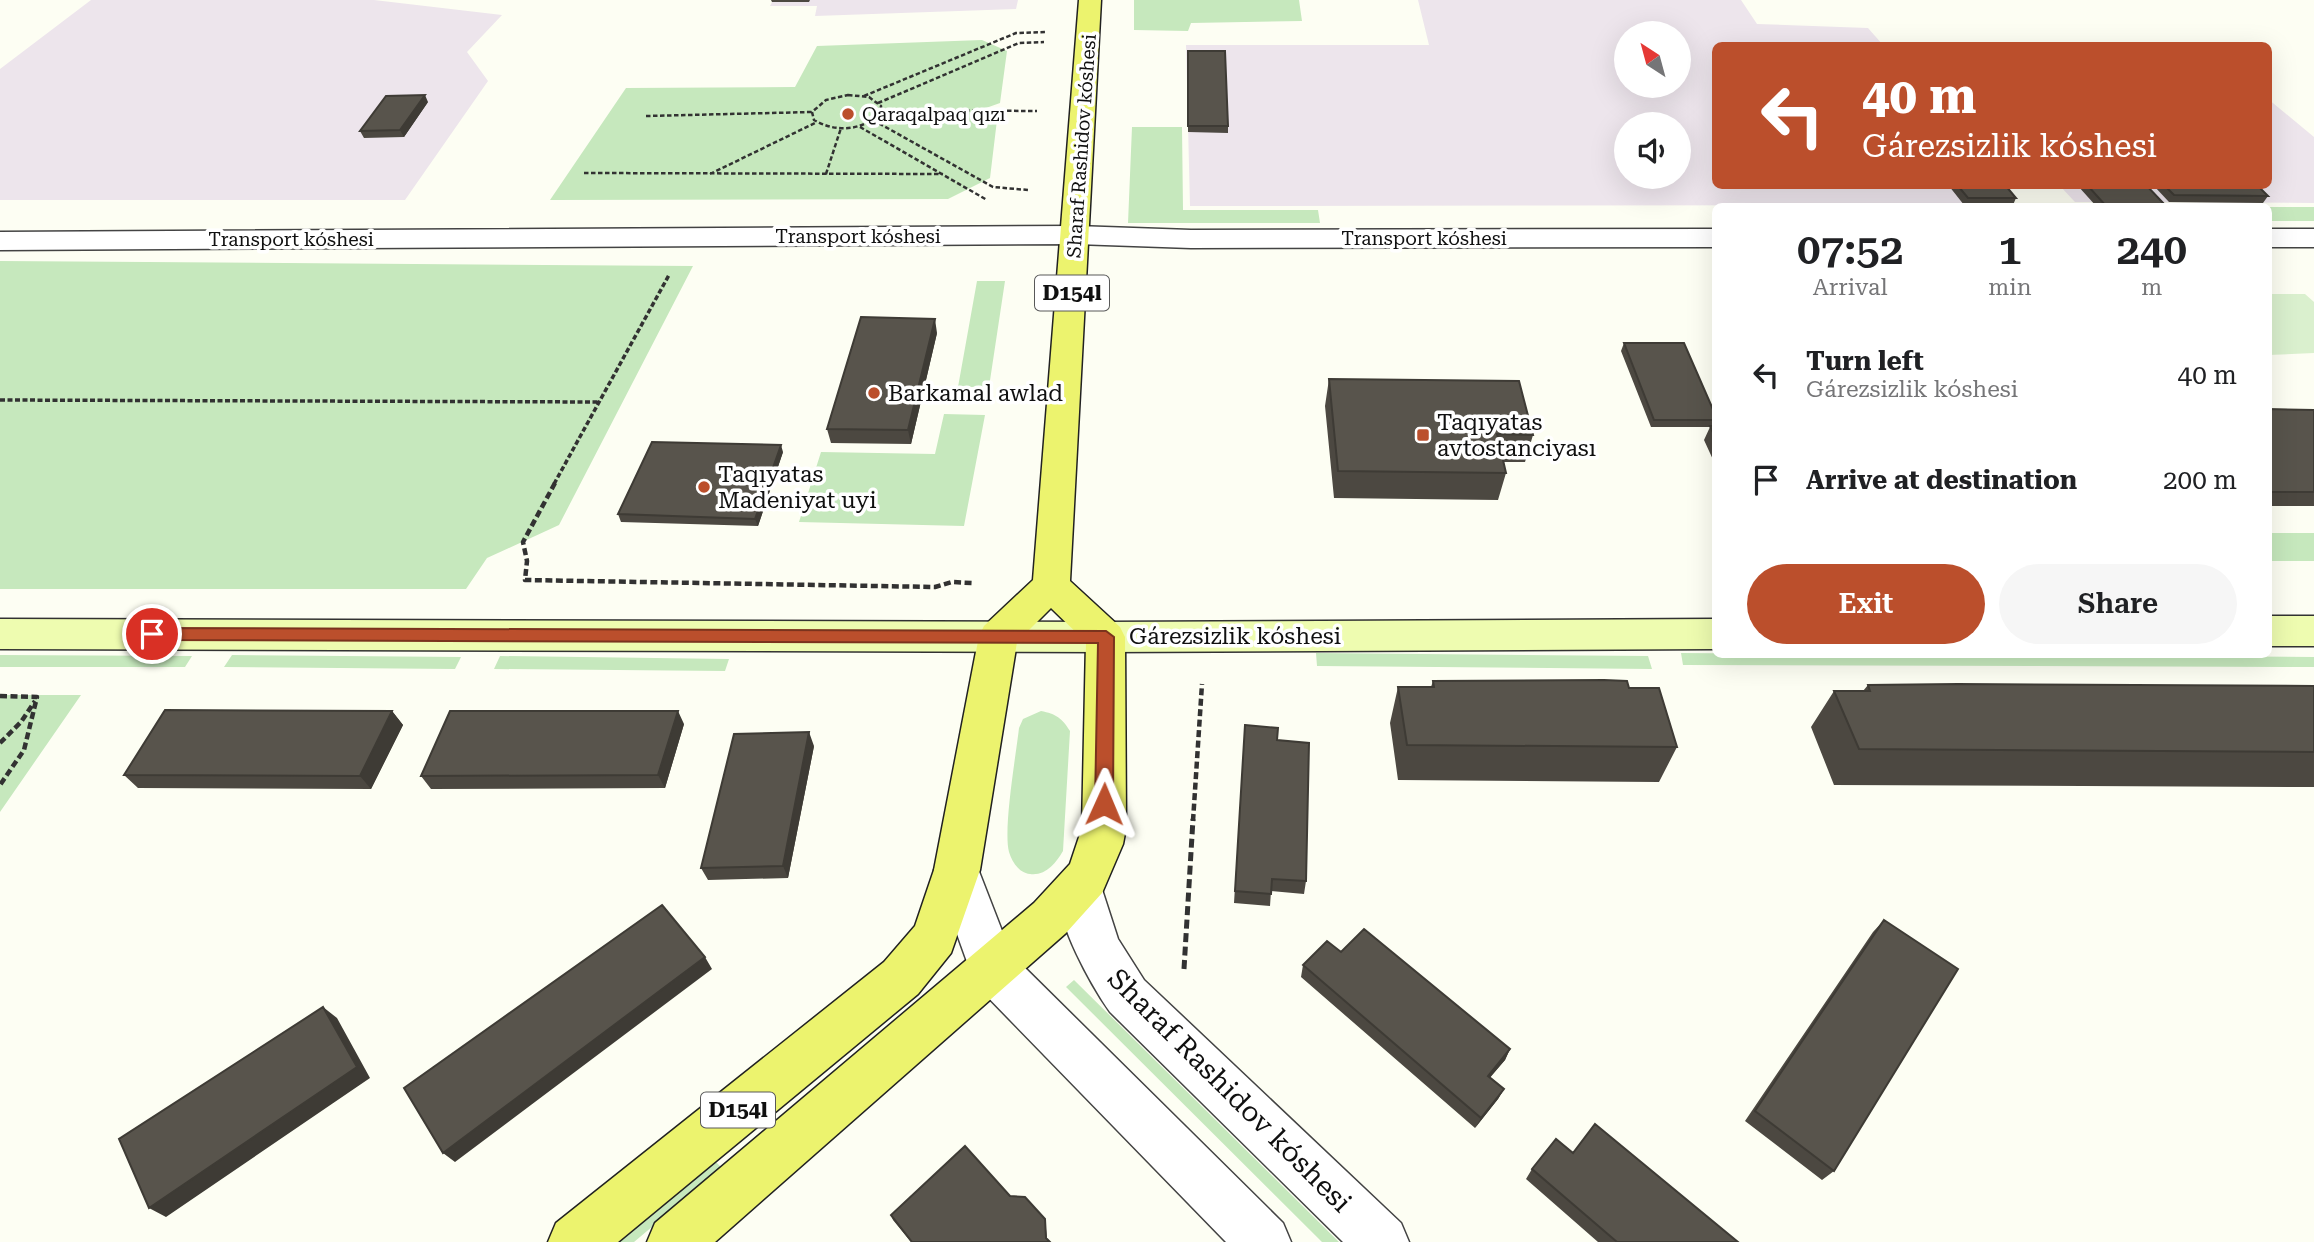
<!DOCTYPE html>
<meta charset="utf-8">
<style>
body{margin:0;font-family:"Roboto Serif",serif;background:#f6f6f6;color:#202124;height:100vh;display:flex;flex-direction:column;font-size:26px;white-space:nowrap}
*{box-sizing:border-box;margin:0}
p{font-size:23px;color:#757577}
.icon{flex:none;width:38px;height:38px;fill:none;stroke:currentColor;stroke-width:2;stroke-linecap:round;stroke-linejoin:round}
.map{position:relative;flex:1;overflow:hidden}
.drawer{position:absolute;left:1712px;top:203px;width:560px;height:455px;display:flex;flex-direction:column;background:#fff;border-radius:10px;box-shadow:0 7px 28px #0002}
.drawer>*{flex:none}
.guide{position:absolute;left:1712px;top:42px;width:560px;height:147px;border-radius:10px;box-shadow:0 7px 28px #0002;background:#bb4f2c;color:#fff;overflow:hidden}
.needle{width:46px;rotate:324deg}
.fabs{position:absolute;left:1614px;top:21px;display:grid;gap:14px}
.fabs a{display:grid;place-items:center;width:77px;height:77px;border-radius:50%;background:#fff;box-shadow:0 7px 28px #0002;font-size:35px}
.pin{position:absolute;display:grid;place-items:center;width:60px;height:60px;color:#fff;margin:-30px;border:4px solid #fff;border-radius:50%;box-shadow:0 2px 7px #0007}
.me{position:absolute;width:77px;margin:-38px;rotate:1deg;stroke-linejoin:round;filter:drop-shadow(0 0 5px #0008)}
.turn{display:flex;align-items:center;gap:24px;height:147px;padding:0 35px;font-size:32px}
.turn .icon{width:91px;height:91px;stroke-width:2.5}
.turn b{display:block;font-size:49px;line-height:60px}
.eta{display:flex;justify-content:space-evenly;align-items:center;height:119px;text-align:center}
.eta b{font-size:42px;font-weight:600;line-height:49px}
.action{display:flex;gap:14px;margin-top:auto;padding:14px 35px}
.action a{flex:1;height:80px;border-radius:42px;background:#bb4f2c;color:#fff;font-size:28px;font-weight:600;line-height:80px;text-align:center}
.action a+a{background:#f6f6f6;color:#202124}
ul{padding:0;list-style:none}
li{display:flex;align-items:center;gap:21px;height:105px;padding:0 35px}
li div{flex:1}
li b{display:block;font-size:26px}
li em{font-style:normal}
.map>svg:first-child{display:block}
.industrial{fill:#ede5ec;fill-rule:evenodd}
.green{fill:#c6e8bd}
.pitch{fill:#daf0ce}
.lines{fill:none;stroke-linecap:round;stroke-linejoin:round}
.street-casing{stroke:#434343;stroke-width:3}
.secondary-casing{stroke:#323232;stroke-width:3}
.primary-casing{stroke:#212121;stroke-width:3}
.path-far3{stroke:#323232;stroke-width:2.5;stroke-dasharray:4.5 2.5;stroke-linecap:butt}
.path-far2{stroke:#323232;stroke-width:3.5;stroke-dasharray:5 2.5;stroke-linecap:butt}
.path-far1{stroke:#323232;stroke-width:4.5;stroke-dasharray:7 3.5;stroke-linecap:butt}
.path{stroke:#323232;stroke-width:5;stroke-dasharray:9 4.5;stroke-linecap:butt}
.street{fill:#fff;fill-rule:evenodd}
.secondary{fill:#eefcb0;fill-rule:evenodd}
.primary{fill:#ecf36e;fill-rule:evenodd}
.wall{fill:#4c4841}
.shaded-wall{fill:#3e3b35}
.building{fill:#58544c;stroke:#3e3b35;stroke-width:2}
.route{fill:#bb4f2c;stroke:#7a331d;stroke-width:2}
.poi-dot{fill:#bb4f2c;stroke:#fff;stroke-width:2.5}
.labels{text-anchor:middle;stroke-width:7;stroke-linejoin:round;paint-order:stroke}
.far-poi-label{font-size:19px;fill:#101010;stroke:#fff;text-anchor:start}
.far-street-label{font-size:19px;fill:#101010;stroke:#fff}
.shield{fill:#fff;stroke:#585858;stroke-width:2}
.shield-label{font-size:21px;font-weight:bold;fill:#101010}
.poi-label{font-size:23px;fill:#101010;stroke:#fff;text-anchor:start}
.street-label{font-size:23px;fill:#101010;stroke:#fff}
.near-street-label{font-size:28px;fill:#101010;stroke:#fff}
</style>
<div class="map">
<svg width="2314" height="1242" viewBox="0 0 2314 1242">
<rect width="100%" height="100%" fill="#fdfef3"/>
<path class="industrial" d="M91,0H374L502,15L467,52L488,81L405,200H0V69Z
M773,0H1018L1016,9L815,16L817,6H770Z
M1418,0H1741L1757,24L1868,28L1883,45L1715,46V186H1997L2013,205L1190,206L1186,45H1429ZM1626,33H1678V86H1626ZM1626,124H1678V177H1626Z
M2268,99L2314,137V203L2152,202L2155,206H2096L2093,202H2075L2060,186H2268Z"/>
<path class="green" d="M1134,0H1299L1302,21L1191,23L1188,31L1134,30Z
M982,40L1007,51L1000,103L986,108L985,115L997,120L990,178L948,199L550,200L626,88L795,87L817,46Z
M1132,127H1182L1183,210H1318L1320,223H1128Z
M2268,207H2314V221H2268Z
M0,261L693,266L559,525L487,558L466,589H0Z
M977,281H1005L989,387H958Z
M944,414L985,415L964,526L799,522L821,452L935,454Z
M2268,533H2314V561H2268Z
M1316,653L1648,656L1652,669L1317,666Z
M1681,653L2314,657V667L1683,665Z
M0,655L192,656L185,667H0Z
M232,655L461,657L455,669L224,667Z
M500,656L729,659L725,671L494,669Z
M0,695H81L0,812Z
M1041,711C1056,714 1062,718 1070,731L1063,851C1056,863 1046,876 1030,874C1019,873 1012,862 1009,852C1003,829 1016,755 1019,728L1023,719Z
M1074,980L1339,1242H1322L1066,987Z
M712,1158L722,1168L634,1242H612Z"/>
<path class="pitch" d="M2268,294H2305L2314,302V353L2268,355Z"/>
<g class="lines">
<g class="street-casing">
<path id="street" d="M1076,226L1191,230L1715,229V247L1191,248L1076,244L0,250V232Z
M2268,229H2314V247H2268Z
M957,850L973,856L1011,954L1283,1223L1291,1242H1226L975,984L934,870L941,856Z
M1081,868L1097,874L1118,939L1144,980L1401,1223L1409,1242H1343L1110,1012C1091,985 1056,922 1058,889C1059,884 1063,878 1065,874Z"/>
</g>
<g class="secondary-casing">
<path id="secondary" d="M2268,616H2314V646H2268Z
M0,619L1106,622L1715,619V649L1106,652L0,649Z"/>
</g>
<g class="primary-casing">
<path id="primary" d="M1079,0H1101L1070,581L1120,627L1125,637L1126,828L1123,844L1102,893L1066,933L715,1242H647L655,1223L1034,903L1070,864L1082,828L1086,642L1051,608L1017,642L980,870L951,953L918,994L618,1242H548L556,1223L884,962L915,926L934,870L979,636L984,626L1033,580Z"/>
</g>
<path class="path-far3" d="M848,95L869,97L881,106V112C863,131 836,133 814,120L812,112L826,100Z
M864,96L1016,33L1045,32
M878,103L1019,43L1044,42
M881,110L1037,111
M646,116L812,112
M873,120L993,187L1028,190
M860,127L987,200
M584,173L943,174
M710,174L817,122
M826,174L841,128"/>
<path class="path-far2" d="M0,400L600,402
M554,484L669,275"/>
<path class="path-far1" d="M555,483L523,542L527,561L525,580L935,587L952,582L972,583
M0,696L37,697L24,750L0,785
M0,743L21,722L35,701
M1193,821L1202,684"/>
<path class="path" d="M1184,969L1193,819"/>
<use href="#street" class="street"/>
<use href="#secondary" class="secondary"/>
<use href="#primary" class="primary"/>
</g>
<path class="wall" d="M771,0H810L809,2H772Z
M1188,51L1228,126V133L1188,132Z
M428,102L404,137L364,138L360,131Z
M1949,186H2006L2016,198L2013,205H1964Z
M2078,186H2147L2166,206H2096Z
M2154,186H2258L2268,196L2263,203L2169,202Z
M937,333L911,444L831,443L827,429Z
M1624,343L1715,414V464L1704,440L1710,427H1651L1621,351Z
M1329,379L1533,435L1525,462H1503L1506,473L1498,500L1334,498L1325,406Z
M2268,409L2314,410V506H2268Z
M783,452L758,526L621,522L618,514Z
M1433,681L1629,688L1677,747L1659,782L1398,780L1390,723L1398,687H1431Z
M1868,685L2314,686V787L1834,785L1811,727L1834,691H1863Z
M392,711L403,725L371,789L138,788L124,775Z
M684,724L665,788L431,789L421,776Z
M1245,725L1277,740L1306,881L1304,894L1271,891L1270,906L1234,903Z
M814,746L788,878L708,880L701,868Z
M1884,920L1834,1171L1822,1180L1745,1121L1873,932Z
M1341,952L1510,1049L1505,1060L1490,1077L1504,1089L1498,1099L1475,1128L1301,977L1303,965Z
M1573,1153L1738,1242H1598L1526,1179L1532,1169Z
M1010,1196L1045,1219L1047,1239L1050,1242H911L893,1220L891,1215Z"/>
<path class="shaded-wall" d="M425,95L428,102L404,137L400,130Z
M935,319L937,333L911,444L908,430Z
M781,445L783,452L758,526L755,519Z
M392,711L403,725L371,789L360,776Z
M678,711L684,724L665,788L658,775Z
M809,732L814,746L788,878L783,866Z
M705,957L712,969L455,1162L443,1153Z
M323,1007L337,1018L370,1078L166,1217L149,1208Z
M1510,1049L1505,1060L1483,1086L1488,1076Z
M1504,1089L1498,1099L1475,1128L1481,1118Z"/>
<path class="building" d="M1188,51H1225L1228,126H1188Z
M425,95L400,130L360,131L386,96Z
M1958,186H2006L2016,198H1968Z
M2088,186H2147L2166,206H2106Z
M2165,186H2258L2268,196L2174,195Z
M861,317L935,319L908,430L827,429Z
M1624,343H1684L1715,414V420H1654Z
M1329,379L1519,381L1533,435L1497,434L1506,473L1338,471Z
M2268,409L2314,410V492H2268V432H2269L2268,431Z
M1710,426H1715V437Z
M652,442L781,445L755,519L618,514Z
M1604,680L1627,681L1629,688H1659L1677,747L1407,745L1398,687H1434L1433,681Z
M1958,684L2314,686V752L1859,749L1834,691H1870L1868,685Z
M165,710L392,711L360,776L124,775Z
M450,711H678L658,775L421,776Z
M1245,725L1278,728L1277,740L1309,743L1306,881L1272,879L1271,894L1235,891Z
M809,732L783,866L701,868L734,734Z
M662,905L705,957L443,1153L404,1088Z
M1884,920L1958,969L1834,1171L1755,1111Z
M1364,929L1510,1049L1488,1076L1504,1089L1481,1118L1303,965L1327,941L1341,952Z
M323,1007L357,1067L149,1208L119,1139Z
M1595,1124L1738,1242H1617L1532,1169L1556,1139L1573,1153Z
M965,1146L1010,1196L1025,1197L1045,1219L1046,1238L1050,1242H912L891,1215Z"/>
<path class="route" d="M152,628L1106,631L1114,637L1113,804L1111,810L1104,812L1098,810L1095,804L1098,643L152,640L144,634Z"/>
<g class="poi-dot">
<circle cx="848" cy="114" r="7"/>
<circle cx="874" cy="393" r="7"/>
<rect x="1416" y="428" width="14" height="14" rx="3.5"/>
<circle cx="704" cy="487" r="7"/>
</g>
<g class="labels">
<g class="far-poi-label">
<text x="862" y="121">Qaraqalpaq qızı</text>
</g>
<g class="far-street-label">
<text transform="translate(1081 146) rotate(-86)" y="7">Sharaf Rashidov kóshesi</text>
<text x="858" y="243">Transport kóshesi</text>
<text x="1424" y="245">Transport kóshesi</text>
<text x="291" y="246">Transport kóshesi</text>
</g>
<g class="shield">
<rect x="1035" y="275.5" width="74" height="35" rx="5"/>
<rect x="701" y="1092.5" width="74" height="35" rx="5"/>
</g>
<g class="shield-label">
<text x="1072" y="300">D154l</text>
<text x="738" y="1117">D154l</text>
</g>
<g class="poi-label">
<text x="888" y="401">Barkamal awlad</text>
<text x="1437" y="430">Taqıyatas<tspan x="1437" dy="26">avtostanciyası</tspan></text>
<text x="718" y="482">Taqıyatas<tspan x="718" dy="26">Madeniyat uyi</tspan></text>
</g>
<g class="street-label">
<text x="1235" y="644">Gárezsizlik kóshesi</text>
</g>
<g class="near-street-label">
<text transform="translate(1230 1090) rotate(45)" y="10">Sharaf Rashidov kóshesi</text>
</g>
</g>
</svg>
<div class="fabs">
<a><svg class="needle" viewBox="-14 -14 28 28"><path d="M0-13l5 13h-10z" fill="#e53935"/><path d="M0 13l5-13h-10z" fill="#757577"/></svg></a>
<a><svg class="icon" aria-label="sound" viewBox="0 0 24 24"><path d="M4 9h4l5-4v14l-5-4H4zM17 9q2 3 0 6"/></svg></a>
</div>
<div class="pin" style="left:152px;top:634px;background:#d93025"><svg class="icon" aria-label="arrive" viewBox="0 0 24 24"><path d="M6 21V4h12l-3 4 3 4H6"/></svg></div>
<svg class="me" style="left:1104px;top:804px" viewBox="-20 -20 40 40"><path d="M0-17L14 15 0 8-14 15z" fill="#bb4f2c" stroke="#fff" stroke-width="4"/></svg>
<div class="guide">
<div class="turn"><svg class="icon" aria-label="left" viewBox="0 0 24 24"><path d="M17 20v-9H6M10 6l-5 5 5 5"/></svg><div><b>40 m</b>Gárezsizlik kóshesi</div></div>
</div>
<section class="drawer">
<div class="eta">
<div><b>07:52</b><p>Arrival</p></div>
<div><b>1</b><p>min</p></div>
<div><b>240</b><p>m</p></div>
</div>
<ul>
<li><svg class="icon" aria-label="left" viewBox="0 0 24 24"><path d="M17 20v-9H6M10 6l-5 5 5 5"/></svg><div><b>Turn left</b><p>Gárezsizlik kóshesi</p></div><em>40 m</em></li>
<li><svg class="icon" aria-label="arrive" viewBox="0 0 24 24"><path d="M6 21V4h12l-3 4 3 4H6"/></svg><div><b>Arrive at destination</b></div><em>200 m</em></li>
</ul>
<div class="action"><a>Exit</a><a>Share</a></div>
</section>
</div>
